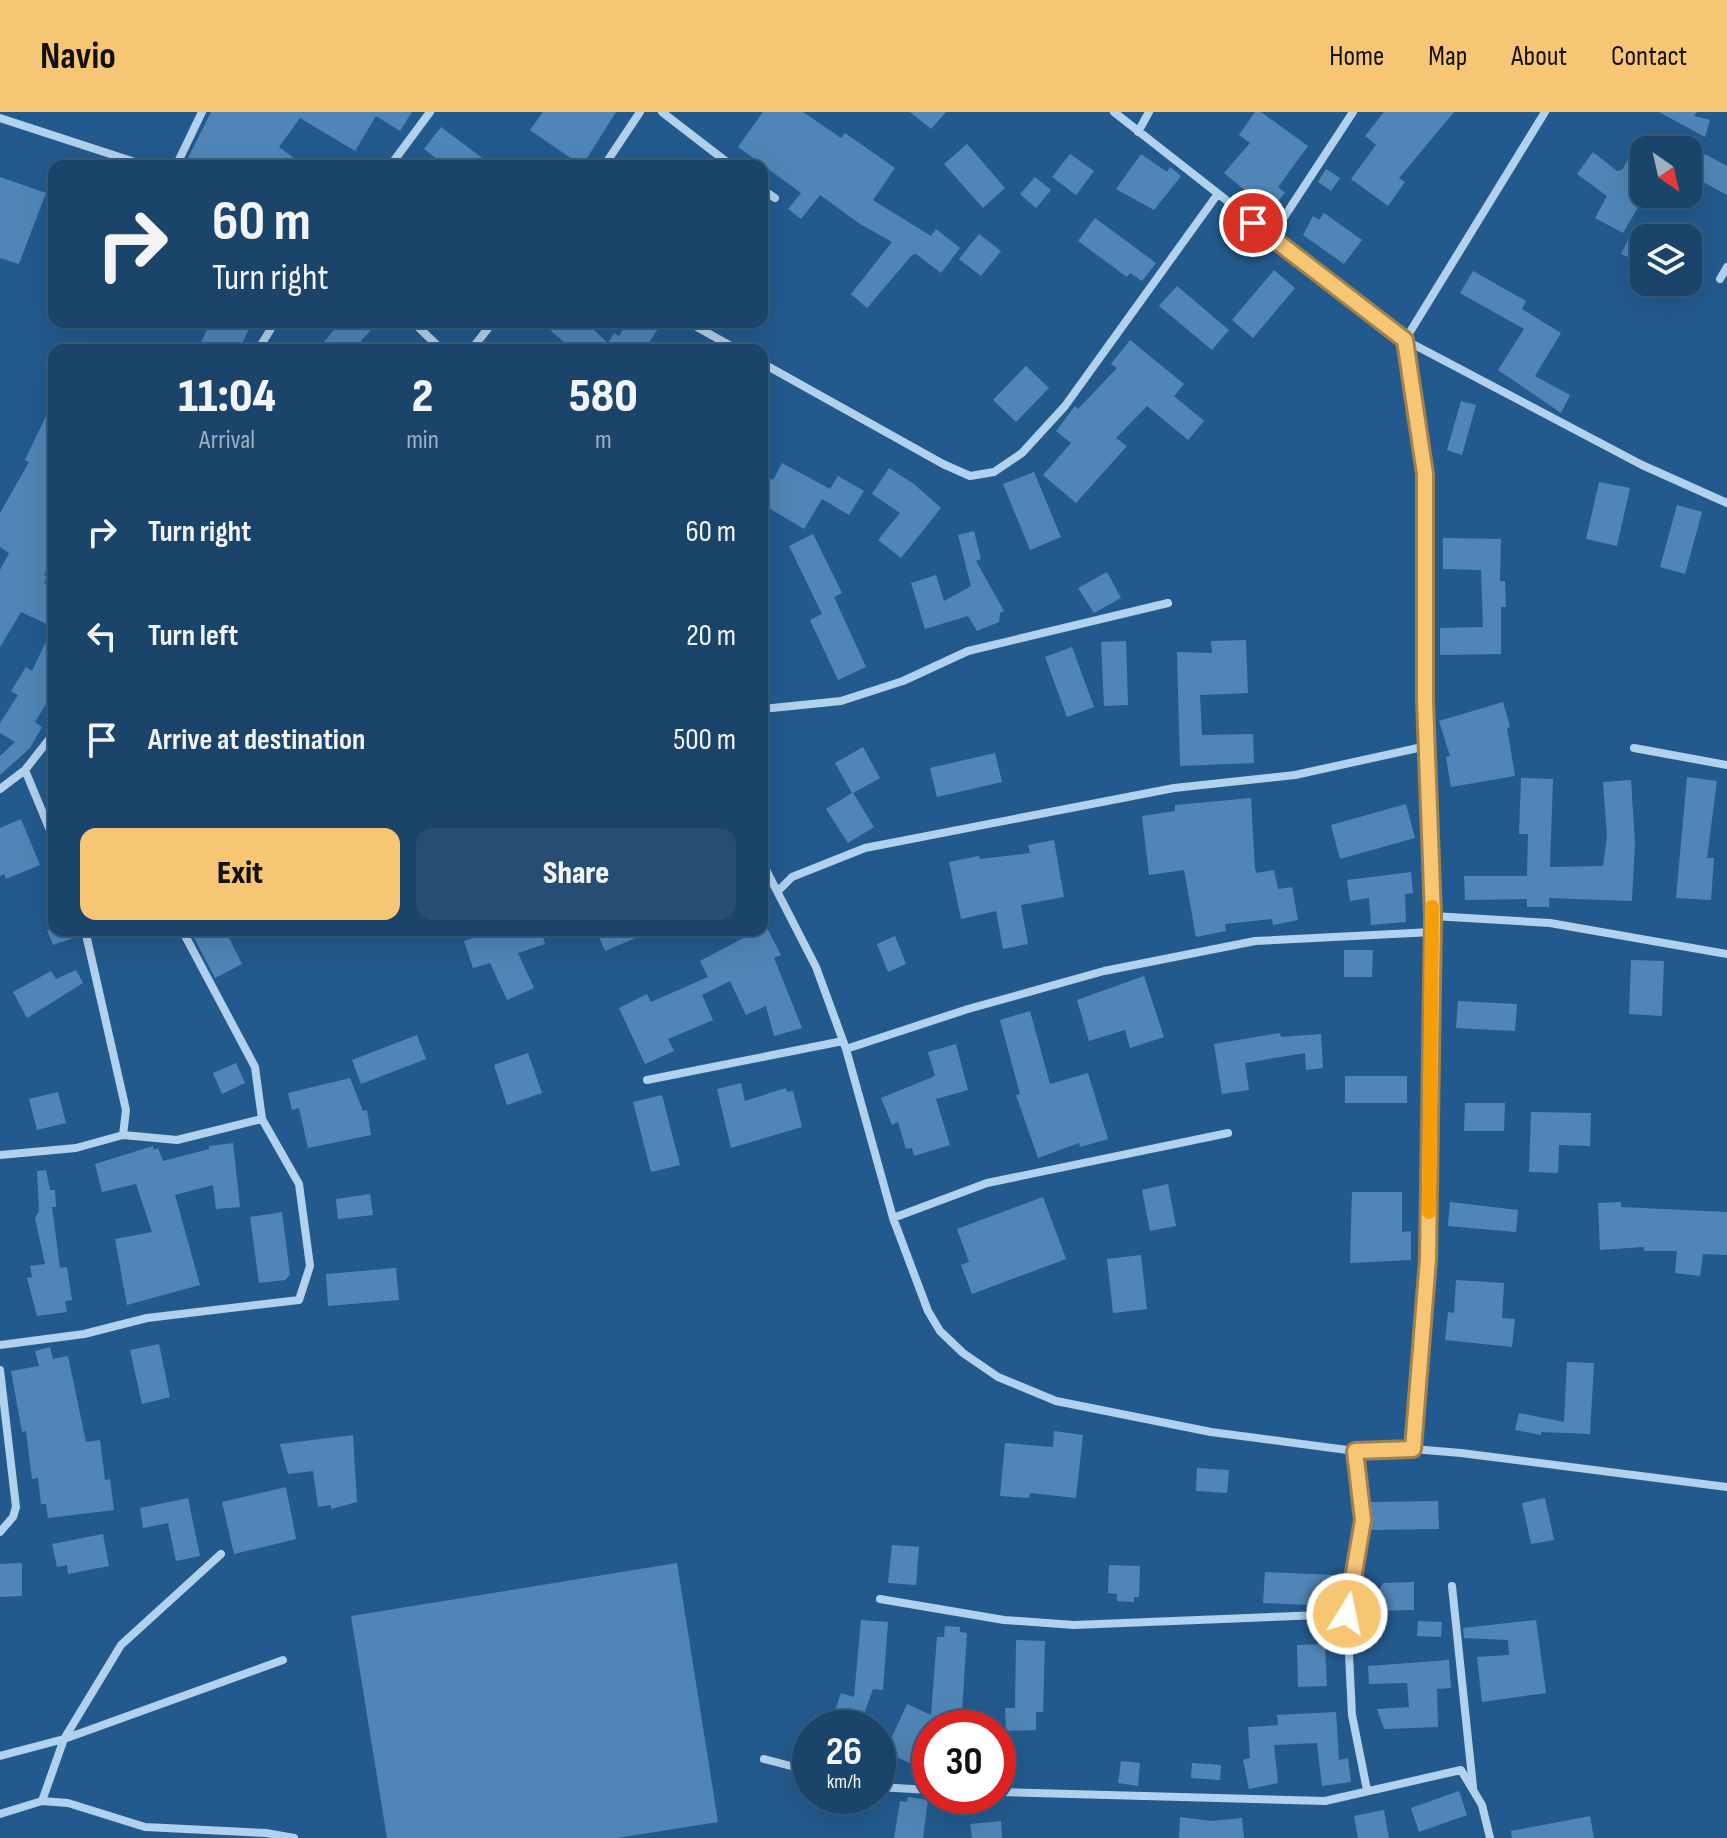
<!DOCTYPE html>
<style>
body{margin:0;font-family:"Sofia Sans Condensed",sans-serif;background:#274e72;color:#f1f3f6;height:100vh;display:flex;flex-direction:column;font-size:30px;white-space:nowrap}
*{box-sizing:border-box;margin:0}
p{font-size:26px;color:#9fb0c1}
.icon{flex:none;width:44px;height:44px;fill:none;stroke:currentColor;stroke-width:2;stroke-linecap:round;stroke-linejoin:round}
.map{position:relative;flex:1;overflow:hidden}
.side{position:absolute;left:48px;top:232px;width:720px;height:592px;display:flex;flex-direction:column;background:#1a446a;border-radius:16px;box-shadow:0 8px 32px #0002,0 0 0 2px #385c7e}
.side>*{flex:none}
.hud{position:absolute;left:48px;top:48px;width:720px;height:168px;border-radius:16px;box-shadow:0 8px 32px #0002,0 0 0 2px #385c7e;background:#1a446a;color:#f1f3f6;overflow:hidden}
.needle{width:52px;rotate:146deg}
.controls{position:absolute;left:1630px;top:24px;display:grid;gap:16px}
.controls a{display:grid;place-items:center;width:72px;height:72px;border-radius:16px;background:#1a446a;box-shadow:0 8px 32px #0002,0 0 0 2px #385c7e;font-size:40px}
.speed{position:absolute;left:792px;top:1598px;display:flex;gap:16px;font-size:40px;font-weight:700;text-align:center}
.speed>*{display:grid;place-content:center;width:104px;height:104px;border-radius:50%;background:#1a446a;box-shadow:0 8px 32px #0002,0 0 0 2px #385c7e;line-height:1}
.speed small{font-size:20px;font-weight:400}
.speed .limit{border:12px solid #d22;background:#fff;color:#111}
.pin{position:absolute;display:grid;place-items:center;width:68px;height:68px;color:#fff;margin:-34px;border:4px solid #fff;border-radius:50%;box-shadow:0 2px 8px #0007}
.me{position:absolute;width:88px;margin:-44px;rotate:10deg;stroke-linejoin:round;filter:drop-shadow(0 0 6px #0008)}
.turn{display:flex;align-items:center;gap:28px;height:168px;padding:0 32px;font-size:36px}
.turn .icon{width:104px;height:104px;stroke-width:2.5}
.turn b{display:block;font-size:56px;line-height:68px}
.eta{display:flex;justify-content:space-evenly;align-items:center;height:136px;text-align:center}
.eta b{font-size:48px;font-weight:800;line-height:56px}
.button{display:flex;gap:16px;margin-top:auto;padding:16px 32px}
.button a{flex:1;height:92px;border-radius:16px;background:#f7c675;color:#111;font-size:32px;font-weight:800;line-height:92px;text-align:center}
.button a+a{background:#274e72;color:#f1f3f6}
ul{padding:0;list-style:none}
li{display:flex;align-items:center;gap:24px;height:104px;padding:0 32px}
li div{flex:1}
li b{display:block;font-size:30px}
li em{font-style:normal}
header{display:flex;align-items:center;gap:48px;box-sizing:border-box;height:112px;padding:0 40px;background:#f7c675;color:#111}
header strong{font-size:38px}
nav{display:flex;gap:44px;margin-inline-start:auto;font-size:28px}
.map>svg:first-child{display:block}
.building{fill:#5086b7}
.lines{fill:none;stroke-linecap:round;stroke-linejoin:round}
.minor{stroke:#b2d1ec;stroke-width:8}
.route-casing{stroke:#a1814c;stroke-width:20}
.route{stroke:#f7c675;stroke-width:14}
.slow{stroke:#f59e0b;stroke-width:14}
</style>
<header>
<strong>Navio</strong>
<nav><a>Home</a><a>Map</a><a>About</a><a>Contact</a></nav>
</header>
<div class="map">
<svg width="1727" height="1726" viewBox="0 0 1727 1726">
<rect width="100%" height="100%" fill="#235a8e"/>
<path class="building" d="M211,0H412L400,19L376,4L355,39L300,6L279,35L305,54H188L185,52Z
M543,0H616L582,54L530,18Z
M763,0H803L841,26L845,21L895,56L873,88L931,124L936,117L960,136L941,161L916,142L912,143L867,196L851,182L892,130L860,112L820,83L801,107L788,97L801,81L738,35Z
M910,0H946L931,17Z
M1255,0H1261L1308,34L1278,75L1285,81L1270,99L1224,61L1250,31L1239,23Z
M1384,0H1454L1399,66L1405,70L1388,94L1351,67L1376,33L1365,24Z
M1659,0H1697L1694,4L1710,8L1705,25Z
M441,15L493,54H446L424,37Z
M967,32L1005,76L983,96L944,52Z
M1593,40L1617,59L1622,58L1632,40L1644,46V85L1623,121L1595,106L1607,84L1577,62Z
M1070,42L1094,59L1076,83L1052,65Z
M1141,42L1167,60L1170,55L1181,64L1154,98L1116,77Z
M1705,42L1727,54V83L1692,64Z
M1326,57L1340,66L1331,79L1318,70Z
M0,65L46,81L19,152L0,146Z
M1035,65L1051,78L1036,96L1020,82Z
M1324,101L1362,128L1344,152L1303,123L1313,104L1319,108Z
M1095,106L1156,151L1142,169L1130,161L1127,165L1078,129Z
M979,122L1001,139L981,164L959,147Z
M1629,126L1643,133L1635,148L1621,142Z
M1274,158L1295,176L1253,226L1232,208Z
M1473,159L1526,189L1522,197L1561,221L1535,264L1570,283L1561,301L1498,258L1524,217L1460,181Z
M1177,174L1229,218L1212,238L1159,194Z
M211,210H252L239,238H197Z
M341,210H378L353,238H317Z
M541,210H585L608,231L614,221L619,224L628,210H647L658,217L644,238H573Z
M1130,228L1184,272L1174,284L1204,309L1188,328L1147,294L1116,326L1127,334L1076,391L1043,363L1071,331L1056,319L1075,294L1078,297L1117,256L1111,252Z
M1026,254L1049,276L1016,310L993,288Z
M54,287V446L44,463L48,465L44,471L54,476V579L35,610L42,615L30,636L0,663V644L15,630L0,621V611L18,583L11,579L26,555L32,559L53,515L21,500L0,535V458L9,441L0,435V401L29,350L25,348Z
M1461,289L1476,293L1462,343L1447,338Z
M782,351L830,377L838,364L864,379L849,403L822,387L804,417L762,392V361L773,368Z
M889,356L914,372L941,396L901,446L878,428L900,401L872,382Z
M1034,360L1061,425L1030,438L1003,372Z
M1599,370L1630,376L1617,434L1586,427Z
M1677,393L1702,400L1685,462L1660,455Z
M974,419L981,447L976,449L1004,499L1000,501L999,510L977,519L968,504L925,517L911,471L936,463L944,489L971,474L958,423Z
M813,422L842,481L834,485L866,555L838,568L810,508L822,502L789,434Z
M1443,426L1501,427L1500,469H1505L1506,495H1501V542L1440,543V516L1483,515L1481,458L1443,457Z
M1107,460L1121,486L1094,501L1078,476Z
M1246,528L1248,581L1200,583L1202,623L1253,622L1254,651L1180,654L1177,540L1212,541L1211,529Z
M1126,529L1128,593L1104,594L1101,530Z
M1072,535L1094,595L1067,605L1045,545Z
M1503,590L1510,615L1507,616L1515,664L1451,675L1446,645L1450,644L1439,609Z
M863,635L880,666L853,681L874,715L848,731L826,697L852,681L835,651Z
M995,641L1002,670L937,685L930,656Z
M1687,665L1717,669L1707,746H1714L1711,788L1676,786Z
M1521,666L1553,667L1550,755L1603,754L1607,724L1603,670L1631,668L1635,731L1632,789L1549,786V795H1527V787L1465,788L1464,764H1527L1528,722H1519Z
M1251,686L1255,757L1257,761L1274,758L1278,777L1292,775L1298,808L1273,813L1272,807L1225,812L1226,819L1196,825L1184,758L1149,763L1142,704L1175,699V693Z
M1406,692L1415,726L1340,747L1331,713Z
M21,707L40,753L6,767L4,762L0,764V716Z
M1054,728L1064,785L1021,793L1028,832L1003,837L996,799L961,807L949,750L979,744L980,747L1030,741L1028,733Z
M1411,760L1413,781L1405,782L1406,810L1371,813L1369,786L1350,789L1347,768Z
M766,814L781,843L774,846L802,916L774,924L766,894L746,903L730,869L702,883L713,908L668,927L674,939L645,952L619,896L647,882L651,890L708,865L700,849Z
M47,818H78L79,824L53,833Z
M190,818H225L242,852L215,866Z
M496,818H541L545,832L518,841L534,876L507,888L490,851L473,856L464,829Z
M596,818H655L605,839Z
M895,824L906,852L888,860L877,832Z
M1344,838H1373L1372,865H1344Z
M1631,848L1664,849L1662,904L1629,902Z
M76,858L83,871L27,906L13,880L51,859L56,867Z
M1144,864L1164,925L1130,936L1125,918L1089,929L1077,888Z
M1458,889L1517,892L1515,919L1456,916Z
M1030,899L1050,972L1088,961L1108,1027L1080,1035L1079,1031L1038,1046L1016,983L1020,982L1000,908Z
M1280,921L1281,925L1321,922L1323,956L1306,958L1305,941L1245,951L1249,978L1222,982L1214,932Z
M417,923L426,947L361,972L352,948Z
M956,932L968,978L936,987L950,1033L914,1044L912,1036L906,1037L898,1010L892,1013L881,986L935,964L928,940Z
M528,941L542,981L507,993L494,953Z
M236,951L245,971L222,982L213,961Z
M1345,964H1407V991H1345Z
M350,966L363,999L367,998L371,1023L308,1036L299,996L292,998L288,981Z
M741,971L745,989L786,976L787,980L793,979L802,1015L731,1036L717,977Z
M58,980L66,1011L37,1018L29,987Z
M662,983L680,1053L651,1060L633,990Z
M1465,991H1505L1504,1019H1464Z
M1531,1000L1591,1001L1590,1034L1559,1033L1558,1061L1529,1060Z
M233,1031L240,1095L216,1097L213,1073L175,1083L200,1173L127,1193L115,1127L152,1120L136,1072L102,1080L95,1052L153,1034L154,1038L158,1036L163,1049L209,1037V1034Z
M46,1058L50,1078H55L56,1095H52L60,1156L67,1155L72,1188L65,1189L67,1200L37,1204L27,1166L32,1165L30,1154L45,1152L35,1106L39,1099L37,1059Z
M1168,1072L1176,1114L1150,1119L1142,1078Z
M1352,1080H1402V1120L1411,1119V1148L1350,1151Z
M370,1082L373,1103L338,1107L336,1087Z
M1043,1085L1066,1147L972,1182L961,1153L969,1150L957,1117Z
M1450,1090L1518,1098L1516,1120L1448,1114Z
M1621,1090V1095L1727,1100V1143L1703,1142L1700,1164L1675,1161L1677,1139H1644V1135L1600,1138L1598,1091Z
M282,1100L290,1163L285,1168L259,1171L250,1105Z
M1141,1143L1147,1197L1113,1201L1107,1147Z
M396,1156L399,1188L328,1194L326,1162Z
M1456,1168L1504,1171L1502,1206L1515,1207L1512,1235L1445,1228L1448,1200L1454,1201Z
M159,1232L170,1285L142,1292L130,1238Z
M50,1235L53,1247L68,1244L86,1330L100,1328L105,1368L110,1367L114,1398L48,1406L46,1392H41L38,1366L32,1367L26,1319L22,1320L11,1259L39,1254L35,1239Z
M1567,1250L1594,1251L1590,1322L1541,1320V1323L1515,1318L1519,1301L1564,1310Z
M1054,1319L1083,1323L1076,1386L1030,1381L1029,1386L1000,1384L1005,1331L1053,1335Z
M353,1323L357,1390L331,1397V1393L318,1395L313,1359L288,1362L280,1332Z
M1197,1356L1229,1358L1227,1381L1196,1379Z
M286,1375L296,1427L234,1442L222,1390Z
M188,1386L200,1444L176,1449L168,1411L143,1416L140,1396Z
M1545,1386L1554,1428L1531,1432L1522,1391Z
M1438,1389L1439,1417L1370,1418V1390Z
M103,1422L109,1454L68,1462L67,1453L57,1455L52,1432Z
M892,1433L919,1435L916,1473L888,1471Z
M22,1451V1484L0,1485V1452Z
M677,1451L718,1710L617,1726H387L351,1504Z
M1109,1453L1140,1454L1139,1485H1134V1490L1117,1489V1482L1108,1481Z
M1265,1460L1336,1463L1335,1483H1331L1330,1494L1263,1491Z
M1414,1470V1498L1368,1499V1480H1378L1383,1471Z
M861,1508L888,1510L883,1578L873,1577L859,1616H829L841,1581L854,1585Z
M1536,1508L1546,1581L1482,1590L1477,1545L1509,1543L1508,1528L1464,1526L1463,1516Z
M1418,1509L1442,1510L1441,1525L1417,1524Z
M945,1514L960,1515V1520L967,1521L961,1616H930V1660L885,1640L907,1592L931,1603L937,1525H944Z
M1016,1528L1045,1529L1043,1600H1036V1618L1006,1619L1005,1596H1015Z
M1325,1532L1327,1574L1298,1575L1297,1533Z
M1449,1548L1451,1576L1437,1577L1438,1615L1384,1617L1377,1597L1409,1595L1407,1571L1369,1572L1368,1554Z
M1336,1600L1339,1648L1348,1646L1351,1670L1322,1674L1317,1631L1274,1633L1278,1671L1249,1677L1243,1648L1250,1646L1248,1615L1278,1613L1277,1603Z
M1121,1649L1140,1651L1138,1674L1118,1671Z
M1192,1651L1221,1653L1220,1668L1191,1666Z
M1459,1679L1467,1703L1419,1720L1411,1696Z
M908,1685L928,1688L923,1726H894L900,1689L907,1690Z
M1384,1698L1389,1726H1358L1354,1704Z
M1590,1704L1594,1726H1512L1511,1719Z
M1180,1705L1211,1709L1242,1706L1244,1726H1179Z
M1001,1709L1002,1726H972L970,1712Z"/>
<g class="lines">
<path class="minor" d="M662,0L732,54
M1114,0L1405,228L1642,353L1727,391
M0,6L147,54
M1138,20L1149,0
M176,54L202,0
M390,54L430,0
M604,54L640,0
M762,77L775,86
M1271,125L1353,0
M1720,167L1727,155
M413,210L442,238
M688,210L738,238
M258,238L275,210
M471,238L493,210
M762,251L943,352L970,364L994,360L1022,341L1065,294L1217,83
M762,597L841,589L903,569L968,539L1168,491
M1634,636L1727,653
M25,658L54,728
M0,677L25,658L54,621
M762,750L816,855L846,937L893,1106L928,1199L940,1219L963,1241L998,1265L1056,1289L1211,1320L1355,1339L1413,1337L1461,1341L1727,1375
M779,778L792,765L865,736L1174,676L1295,663L1427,634
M1433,804L1550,811L1727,842
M846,937L968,897L1104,859L1255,829L1432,820
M647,968L843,929
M123,1023L177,1028L262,1007
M0,1043L76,1036L123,1023L126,998L85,818
M893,1106L987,1071L1228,1021
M0,1233L84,1222L147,1206L299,1188L310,1154L299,1072L262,1007L255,955L182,818
M0,1258L16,1395L13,1405L0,1420
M1413,1337L1428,1147L1433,804L1425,588V362L1405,228L1545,0
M1355,1339L1363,1408L1347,1502L1352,1603L1367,1678
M1452,1474L1473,1675
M880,1487L1004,1508L1074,1513L1347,1502
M0,1644L64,1627L283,1548
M764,1647L810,1659
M878,1675L930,1678
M998,1680L1325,1689L1461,1658L1482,1693L1490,1726
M42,1689L64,1627L121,1533L221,1442
M0,1702L42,1689L68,1691L145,1715L266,1721L294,1726"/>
</g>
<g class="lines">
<g class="route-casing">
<path id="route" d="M1253,111L1405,228L1425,362V588L1433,804L1428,1147L1413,1337L1355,1339L1363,1408L1347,1502"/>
</g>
<use href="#route" class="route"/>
<path class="slow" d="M1429,1100L1432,795"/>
</g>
</svg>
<div class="controls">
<a><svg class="needle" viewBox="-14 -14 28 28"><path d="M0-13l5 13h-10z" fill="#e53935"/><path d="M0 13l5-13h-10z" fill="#9fb0c1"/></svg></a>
<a><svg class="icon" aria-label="layers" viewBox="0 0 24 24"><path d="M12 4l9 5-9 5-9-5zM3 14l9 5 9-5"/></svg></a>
</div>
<div class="speed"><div>26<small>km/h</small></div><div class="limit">30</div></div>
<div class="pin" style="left:1253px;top:111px;background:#d93025"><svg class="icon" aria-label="arrive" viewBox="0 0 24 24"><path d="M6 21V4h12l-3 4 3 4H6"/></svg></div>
<svg class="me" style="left:1347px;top:1502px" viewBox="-20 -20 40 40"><circle r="17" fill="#f7c675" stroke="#fff" stroke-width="3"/><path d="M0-11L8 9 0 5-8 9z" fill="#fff"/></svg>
<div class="hud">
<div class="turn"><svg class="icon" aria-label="right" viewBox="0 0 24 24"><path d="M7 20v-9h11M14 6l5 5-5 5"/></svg><div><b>60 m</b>Turn right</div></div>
</div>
<section class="side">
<div class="eta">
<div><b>11:04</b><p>Arrival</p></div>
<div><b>2</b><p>min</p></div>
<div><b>580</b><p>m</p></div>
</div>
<ul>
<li><svg class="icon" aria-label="right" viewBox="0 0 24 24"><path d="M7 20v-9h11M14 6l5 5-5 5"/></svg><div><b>Turn right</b></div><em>60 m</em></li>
<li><svg class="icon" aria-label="left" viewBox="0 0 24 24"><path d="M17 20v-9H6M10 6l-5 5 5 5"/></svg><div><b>Turn left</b></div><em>20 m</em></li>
<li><svg class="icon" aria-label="arrive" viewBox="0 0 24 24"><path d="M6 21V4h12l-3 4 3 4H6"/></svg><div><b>Arrive at destination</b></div><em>500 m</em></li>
</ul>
<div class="button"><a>Exit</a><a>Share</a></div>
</section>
</div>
